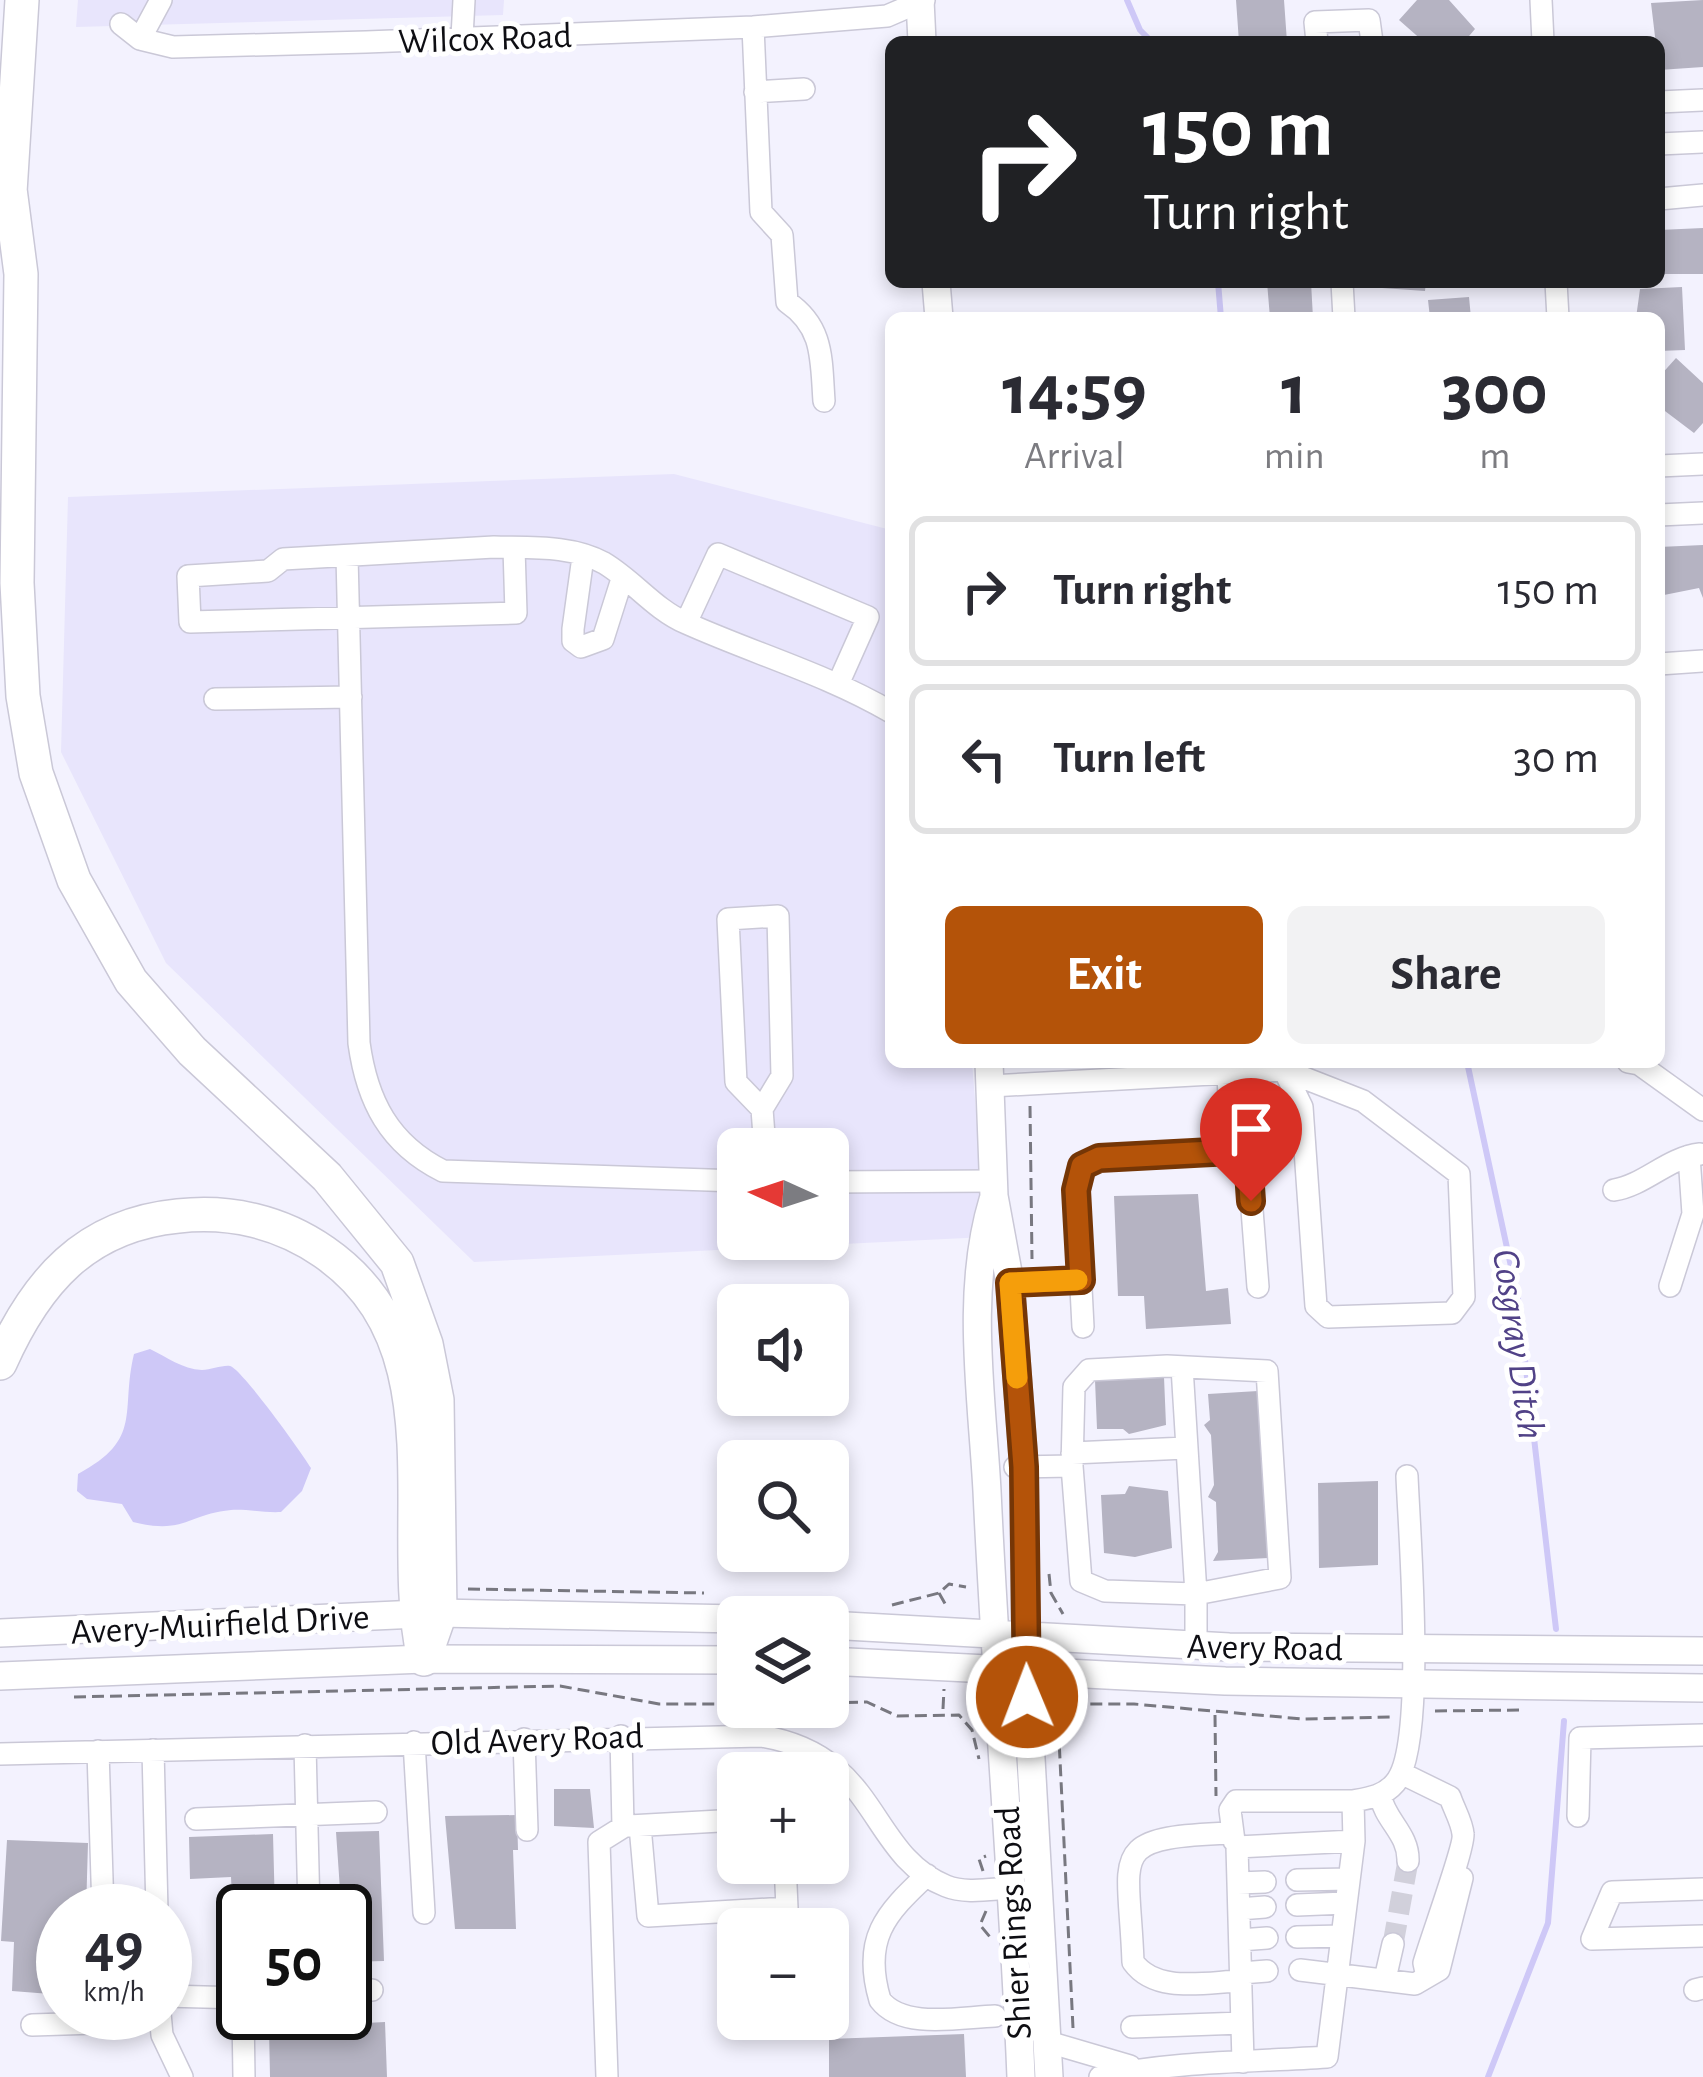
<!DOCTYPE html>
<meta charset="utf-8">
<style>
body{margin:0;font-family:"Alegreya Sans",sans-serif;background:#f2f2f3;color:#2b2b33;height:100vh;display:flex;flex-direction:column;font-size:45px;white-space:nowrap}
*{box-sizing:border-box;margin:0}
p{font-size:39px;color:#7c7c81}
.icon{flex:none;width:66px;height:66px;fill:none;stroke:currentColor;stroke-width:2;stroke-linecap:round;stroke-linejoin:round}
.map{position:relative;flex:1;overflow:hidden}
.sheet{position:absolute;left:885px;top:312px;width:780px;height:756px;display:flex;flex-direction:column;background:#fff;border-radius:18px;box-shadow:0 6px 18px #0003}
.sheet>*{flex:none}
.top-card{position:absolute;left:885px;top:36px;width:780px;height:252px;border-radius:18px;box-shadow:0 6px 18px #0003;background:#202124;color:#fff;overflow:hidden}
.needle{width:78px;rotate:273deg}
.tools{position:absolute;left:717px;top:1128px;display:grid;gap:24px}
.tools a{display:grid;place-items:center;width:132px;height:132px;border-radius:18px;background:#fff;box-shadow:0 6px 18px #0003;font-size:60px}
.speed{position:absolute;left:36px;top:1884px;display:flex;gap:24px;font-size:60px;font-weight:700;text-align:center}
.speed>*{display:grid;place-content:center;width:156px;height:156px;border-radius:50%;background:#fff;box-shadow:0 6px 18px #0003;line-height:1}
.speed small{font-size:30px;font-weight:400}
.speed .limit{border:6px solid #111;border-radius:18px;background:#fff;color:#111}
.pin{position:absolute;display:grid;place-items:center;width:102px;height:102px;color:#fff;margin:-123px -51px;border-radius:50% 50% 50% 0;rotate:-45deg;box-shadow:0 0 12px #0007}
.pin .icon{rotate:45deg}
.me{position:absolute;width:132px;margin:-66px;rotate:359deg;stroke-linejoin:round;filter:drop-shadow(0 0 9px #0008)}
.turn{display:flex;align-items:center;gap:42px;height:252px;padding:0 60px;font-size:54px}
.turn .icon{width:156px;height:156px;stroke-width:2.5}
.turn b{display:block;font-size:84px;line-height:102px}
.eta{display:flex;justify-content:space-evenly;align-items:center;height:204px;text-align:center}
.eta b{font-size:72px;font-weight:600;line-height:84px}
.button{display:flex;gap:24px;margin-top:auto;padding:24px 60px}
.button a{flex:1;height:138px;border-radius:18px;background:#b45309;color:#fff;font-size:48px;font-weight:600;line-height:138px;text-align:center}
.button a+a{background:#f2f2f3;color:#2b2b33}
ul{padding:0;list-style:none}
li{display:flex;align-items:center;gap:36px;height:150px;margin:0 24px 18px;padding:0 36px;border:6px solid #e1e1e2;border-radius:18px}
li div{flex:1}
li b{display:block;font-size:45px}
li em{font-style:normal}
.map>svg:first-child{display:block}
.built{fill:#e8e5fc;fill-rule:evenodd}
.water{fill:#cec8f7}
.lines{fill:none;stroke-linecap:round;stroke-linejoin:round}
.stream{stroke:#cec8f7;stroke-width:6}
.building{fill:#b5b3c2}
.minor-tunnel{stroke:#d1d0db;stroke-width:21;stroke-dasharray:21 10;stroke-linecap:butt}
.minor-casing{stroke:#cac8d7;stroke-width:24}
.major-casing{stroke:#cac8d7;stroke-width:30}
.highway-casing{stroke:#cac8d7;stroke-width:36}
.path{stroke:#787880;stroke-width:3;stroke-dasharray:12 6;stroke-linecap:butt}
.minor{stroke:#fff;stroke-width:21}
.major{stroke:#fff;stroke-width:27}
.highway{stroke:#fff;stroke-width:33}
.route-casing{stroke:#753606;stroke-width:30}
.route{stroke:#b45309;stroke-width:21}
.slow{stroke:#f59e0b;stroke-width:21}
.labels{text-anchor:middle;stroke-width:10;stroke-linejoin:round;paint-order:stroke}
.street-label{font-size:36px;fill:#0e0e13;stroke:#fff}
.water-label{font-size:39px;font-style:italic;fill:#514287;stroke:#fff}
</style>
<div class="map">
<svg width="1703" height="2077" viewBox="0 0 1703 2077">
<rect width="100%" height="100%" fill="#f3f2fe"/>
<path class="built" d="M78,0H504L503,15L76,27Z
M674,474L891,530V1062H972L986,1237L474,1262L166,963L61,752L68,497ZM738,1149H828V1239H738Z"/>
<path class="water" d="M150,1349C167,1357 182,1369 202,1370C211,1370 222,1365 230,1366C241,1368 302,1453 311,1468L302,1491L281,1512C265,1513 247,1509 231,1510C187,1514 185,1535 133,1522L122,1504L87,1499L77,1491L78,1474C144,1439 120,1412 134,1354Z"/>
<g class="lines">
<path class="stream" d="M1127,0L1140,30L1152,42
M1218,282L1221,318
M1467,1062L1518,1299L1556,1629
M1488,2077L1548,1923L1564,1721"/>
</g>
<path class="building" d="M1236,0H1284L1287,42H1239Z
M1417,0H1449L1475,29L1464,42H1424L1399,20Z
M1703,0V67L1659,70L1651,3Z
M1703,228V274H1659V230Z
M1267,282H1311L1313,318H1270Z
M1381,282H1426L1425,291L1382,288Z
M1682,287L1685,350L1659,351V318H1636L1640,289Z
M1469,297L1471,318H1430L1428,300Z
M1676,358L1703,383V423L1694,433L1661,408L1659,399V377Z
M1703,545V598L1699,588L1659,596V547Z
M1198,1194L1206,1291L1228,1288L1231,1324L1146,1329L1144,1296H1118L1114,1196Z
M1164,1377L1166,1425L1129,1434L1123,1429H1097L1095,1380Z
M1258,1391L1268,1558L1213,1561L1218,1552L1216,1502L1208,1497L1214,1485L1211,1435L1204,1425L1210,1420L1208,1394Z
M1378,1481V1565L1319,1568L1318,1483Z
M1129,1486L1168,1491L1172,1548L1135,1557L1104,1553L1101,1495L1125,1494Z
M554,1789H590L594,1828L554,1826Z
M517,1815L518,1850H513L516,1929H455L445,1816Z
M379,1831L384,1961L345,1962L336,1832Z
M273,1834L275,1911H243V1962H235L231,1877L190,1879L189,1837Z
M7,1840L88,1843L86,1911H63V1995L12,1991L14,1942L1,1941Z
M385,2022L387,2077H270L269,2028Z
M964,2034L966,2077H829V2039Z"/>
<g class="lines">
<path class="minor-tunnel" d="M1393,1944L1408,1861"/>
<g class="minor-casing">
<path id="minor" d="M1541,0L1543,42
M121,24L140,39L173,47L366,42L753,27L887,16L924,0
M753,27L761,212L782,235L787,302C824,327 821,359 824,401
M462,37L464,0
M140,39L161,0
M1317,42L1315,22L1369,20L1372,42
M755,92L804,89
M1659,102L1703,100
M1659,144L1703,142
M1659,199L1703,195
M1342,282L1344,318
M1556,282L1558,318
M1659,466L1703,464
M1659,515L1703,513
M514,548L516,613L190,622L188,576L268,571L283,559L494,547C530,548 572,545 604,563C634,581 654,609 686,623C755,654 826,674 891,712
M347,556L359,1043C367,1101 389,1144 443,1171L738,1181
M583,557L573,629V641L581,647L603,639L622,579
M686,623L718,554L868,617L839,682
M1659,664L1703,661
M215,699L351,697
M1628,1062L1639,1064L1703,1110
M1228,1073L1231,1151
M991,1086L1284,1070L1363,1101L1459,1174L1464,1297L1452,1313L1328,1317L1316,1306L1302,1107L1284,1070
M762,1109L736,1082L728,919L778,916L782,1076L762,1109L765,1149
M828,1182L994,1181
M1614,1190C1645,1185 1667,1158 1700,1154
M1010,1283L1081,1280
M1670,1286L1693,1214L1689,1156
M1083,1327L1076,1190L1081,1166L1099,1158L1231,1151L1248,1158L1258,1287
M1072,1453L1186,1448
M1072,1466L1074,1387L1089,1370L1167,1366L1267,1371L1280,1578L1196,1594L1182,1367
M1015,1467L1072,1466L1081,1581L1105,1591L1196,1594V1646
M524,1739L527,1830
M414,1742L424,1913
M305,1745L309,1911
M153,1750L157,1911
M98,1751L103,1911
M0,1754L761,1736C880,1755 867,1854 946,1886C965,1894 991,1889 1012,1888
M1380,1795C1385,1821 1409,1834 1408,1861
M1353,1801C1370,1798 1384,1796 1395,1783C1427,1747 1409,1531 1407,1476
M1578,1816L1580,1738L1703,1735
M196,1819L376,1812
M629,1826L738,1820
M640,1826L648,1916L787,1908L785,1863
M1229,1833C1105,1838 1129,1851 1133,1962C1156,1994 1206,1982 1241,1981
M1234,1841L1230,1810L1236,1801H1353L1354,1841
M927,1875C885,1914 862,1939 880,2000C903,2030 961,2017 995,2016
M1297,1880L1349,1879
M1238,1883L1265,1882
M1703,1889L1612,1892L1592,1939L1703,1936
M1297,1905L1346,1903
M1239,1909L1265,1907
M1297,1937L1342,1936
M1240,1940L1267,1938
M1300,1970L1415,1984L1427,1977L1424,1963C1430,1941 1465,1846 1463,1834C1462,1822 1454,1809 1450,1797L1401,1773
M1241,1973L1267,1971
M1427,1977L1439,1970L1462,1878
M1385,1979L1393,1944
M1695,1990L1703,1988
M345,1991L372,1990
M165,1996L243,1998
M160,2013L162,2035L182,2077
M243,2013L244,2077
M32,2025L96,2023L102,2013
M1132,2027L1242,2023
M1048,2042L1130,2066
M607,2077L599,1842L623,1827L621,1736
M1100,2077C1174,2061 1252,2062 1327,2057L1354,1841L1237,1847L1243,2062"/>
</g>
<g class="major-casing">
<path id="major" d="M920,0L922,42
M936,282L939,318
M989,1062L994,1196L1010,1283L1024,1467L1026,1670L1049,2077
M993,1200C965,1292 982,1397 987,1491C996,1687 1013,1881 1021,2077
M828,1625L1229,1647L1703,1651
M0,1633L440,1613L738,1619
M828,1661L1225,1681L1703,1688
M0,1676L424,1659L738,1660"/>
</g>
<g class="highway-casing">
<path id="highway" d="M10,189L21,274L17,583L23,696L36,773L74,880L131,981L192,1051L327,1177L397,1263L426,1344L437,1400L440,1613L424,1659
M9,208L22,0
M0,1363C36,1282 85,1225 178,1216C230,1210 281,1222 324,1252C460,1346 394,1523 424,1659"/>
</g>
<path class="path" d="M1030,1106L1032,1259
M1049,1574L1051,1593L1063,1614
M468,1589L704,1593
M939,1593L947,1607
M754,1603L817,1605
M892,1605L939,1593L949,1584L966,1587
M74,1697L560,1686L659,1704H738
M828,1703L867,1702L897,1716L959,1715L972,1730L979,1759
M943,1709L944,1689
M1435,1711L1521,1710
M1215,1715L1216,1796
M983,1871L979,1859L986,1856
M986,1911L980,1925L990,1937
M1073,2028L1059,1739L1077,1704H1134L1303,1719L1390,1717"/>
<use href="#minor" class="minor"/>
<use href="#major" class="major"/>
<use href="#highway" class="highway"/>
</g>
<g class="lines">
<g class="route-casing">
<path id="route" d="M1027,1697L1024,1467L1010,1283L1081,1280L1076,1190L1082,1166L1099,1158L1231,1151L1248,1158L1251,1201"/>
</g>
<use href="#route" class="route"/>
<path class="slow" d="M1017,1378L1010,1283L1077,1280"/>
</g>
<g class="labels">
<g class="street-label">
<text transform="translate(485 37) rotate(-2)" y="13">Wilcox Road</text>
<text transform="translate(220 1623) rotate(-3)" y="13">Avery-Muirfield Drive</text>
<text transform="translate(1265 1646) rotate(1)" y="13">Avery Road</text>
<text transform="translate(537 1738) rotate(-2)" y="13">Old Avery Road</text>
<text transform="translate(1012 1923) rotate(-93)" y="13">Shier Rings Road</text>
</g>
<g class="water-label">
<text transform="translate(1520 1344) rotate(82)" y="14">Cosgray Ditch</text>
</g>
</g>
</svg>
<div class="tools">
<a><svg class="needle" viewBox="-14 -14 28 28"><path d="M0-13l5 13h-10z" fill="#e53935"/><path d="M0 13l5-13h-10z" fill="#7c7c81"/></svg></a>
<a><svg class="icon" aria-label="sound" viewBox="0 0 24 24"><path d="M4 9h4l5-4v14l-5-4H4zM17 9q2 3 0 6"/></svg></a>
<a><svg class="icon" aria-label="search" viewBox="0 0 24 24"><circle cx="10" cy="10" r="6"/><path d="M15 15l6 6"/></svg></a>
<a><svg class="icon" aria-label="layers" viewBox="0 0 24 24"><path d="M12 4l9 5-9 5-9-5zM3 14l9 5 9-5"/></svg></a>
<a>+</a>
<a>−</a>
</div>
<div class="speed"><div>49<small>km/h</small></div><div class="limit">50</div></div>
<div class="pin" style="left:1251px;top:1201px;background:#d93025"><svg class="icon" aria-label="arrive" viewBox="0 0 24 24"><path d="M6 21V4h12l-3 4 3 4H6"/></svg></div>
<svg class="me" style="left:1027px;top:1697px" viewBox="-20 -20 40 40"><circle r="17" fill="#b45309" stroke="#fff" stroke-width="3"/><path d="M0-11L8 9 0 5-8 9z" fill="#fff"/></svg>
<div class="top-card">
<div class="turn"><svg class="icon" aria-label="right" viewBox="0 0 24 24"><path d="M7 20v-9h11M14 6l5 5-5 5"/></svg><div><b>150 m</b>Turn right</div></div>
</div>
<section class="sheet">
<div class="eta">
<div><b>14:59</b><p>Arrival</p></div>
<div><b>1</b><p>min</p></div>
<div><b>300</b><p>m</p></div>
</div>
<ul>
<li><svg class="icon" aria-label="right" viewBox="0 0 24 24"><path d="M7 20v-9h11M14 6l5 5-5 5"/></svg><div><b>Turn right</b></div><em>150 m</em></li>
<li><svg class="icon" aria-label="left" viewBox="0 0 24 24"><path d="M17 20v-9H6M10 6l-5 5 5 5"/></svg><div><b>Turn left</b></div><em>30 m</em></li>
</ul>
<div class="button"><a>Exit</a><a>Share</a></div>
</section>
</div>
